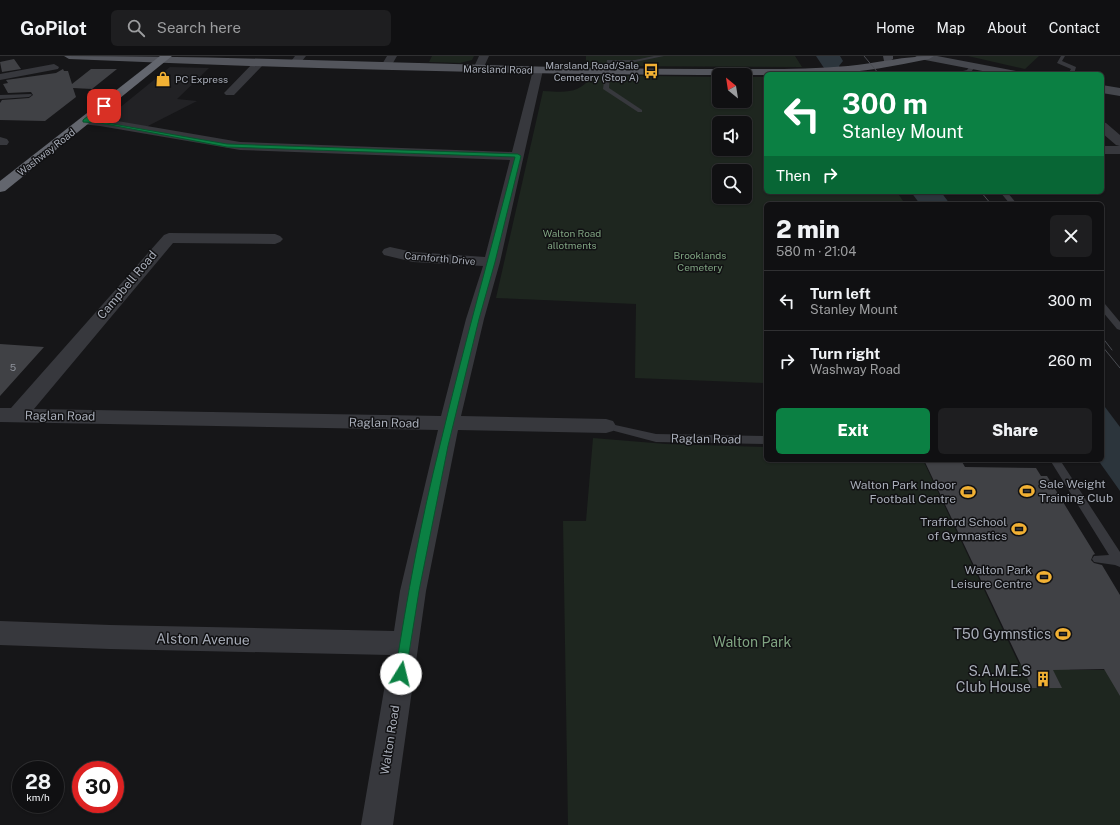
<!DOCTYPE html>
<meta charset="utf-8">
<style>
body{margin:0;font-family:"Public Sans",sans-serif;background:#1e1e20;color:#f1f3f6;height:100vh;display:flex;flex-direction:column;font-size:15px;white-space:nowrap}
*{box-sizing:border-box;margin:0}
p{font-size:13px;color:#9c9d9f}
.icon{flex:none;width:22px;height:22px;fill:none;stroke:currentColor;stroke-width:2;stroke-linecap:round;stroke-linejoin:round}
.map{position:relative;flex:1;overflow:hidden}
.panel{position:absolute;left:764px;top:146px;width:340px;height:260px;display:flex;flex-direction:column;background:#101012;border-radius:6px;box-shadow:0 1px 3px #0004,0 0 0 1px #303032}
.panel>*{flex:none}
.top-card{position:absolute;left:764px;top:16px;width:340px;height:122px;border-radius:6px;box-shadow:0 1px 3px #0004,0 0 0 1px #303032;background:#0b8043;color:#fff;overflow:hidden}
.needle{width:26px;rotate:330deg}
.tools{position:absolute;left:712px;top:12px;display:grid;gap:8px}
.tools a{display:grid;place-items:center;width:40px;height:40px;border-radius:6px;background:#101012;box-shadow:0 1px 3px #0004,0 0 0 1px #303032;font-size:20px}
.speed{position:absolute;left:12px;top:705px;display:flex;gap:8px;font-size:20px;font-weight:700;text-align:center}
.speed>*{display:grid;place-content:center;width:52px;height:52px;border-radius:50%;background:#101012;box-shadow:0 1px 3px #0004,0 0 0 1px #303032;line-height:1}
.speed small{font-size:10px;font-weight:400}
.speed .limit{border:6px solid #d22;background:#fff;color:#111}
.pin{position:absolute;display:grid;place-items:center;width:34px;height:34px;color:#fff;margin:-17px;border-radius:8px;box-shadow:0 2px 6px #0006}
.me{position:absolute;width:44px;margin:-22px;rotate:9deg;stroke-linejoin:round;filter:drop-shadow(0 0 3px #0008)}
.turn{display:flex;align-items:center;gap:14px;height:84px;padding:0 12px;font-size:18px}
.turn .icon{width:52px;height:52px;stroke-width:2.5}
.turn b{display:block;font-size:28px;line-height:34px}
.then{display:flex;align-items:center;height:38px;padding:0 12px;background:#0003;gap:8px;font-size:15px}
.round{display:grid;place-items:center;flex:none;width:42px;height:42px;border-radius:6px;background:#1e1e20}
.summary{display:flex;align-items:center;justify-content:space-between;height:68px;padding:0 12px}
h1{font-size:24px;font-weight:800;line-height:30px}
.action{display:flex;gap:8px;margin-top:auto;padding:8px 12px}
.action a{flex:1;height:46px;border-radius:6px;background:#0b8043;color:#fff;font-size:16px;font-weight:800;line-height:46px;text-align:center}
.action a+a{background:#1e1e20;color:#f1f3f6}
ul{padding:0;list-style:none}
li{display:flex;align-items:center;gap:12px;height:60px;padding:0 12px;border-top:1px solid #303032}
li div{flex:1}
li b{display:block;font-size:15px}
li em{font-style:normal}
header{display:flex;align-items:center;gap:24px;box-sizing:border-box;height:56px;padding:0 20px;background:#101012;border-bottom:1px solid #303032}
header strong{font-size:19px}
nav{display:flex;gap:22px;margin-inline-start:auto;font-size:14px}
.search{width:280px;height:36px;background:#1e1e20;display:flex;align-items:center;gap:10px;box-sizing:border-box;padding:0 14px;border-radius:6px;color:#9c9d9f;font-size:15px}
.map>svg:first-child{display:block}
.built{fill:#222225}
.green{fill:#1e261f;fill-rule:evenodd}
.water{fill:#2c353c}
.building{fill:#404145}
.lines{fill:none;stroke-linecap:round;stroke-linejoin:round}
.lane{fill:#37383d;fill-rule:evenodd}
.street{fill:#37383d;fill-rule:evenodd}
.secondary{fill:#45474d;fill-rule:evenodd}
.primary{fill:#53555c;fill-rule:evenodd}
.highway{fill:#63666e;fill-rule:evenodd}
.tram{stroke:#4a4c52;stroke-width:1}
.route{fill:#0b8043;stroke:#07532c}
.labels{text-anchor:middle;stroke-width:3;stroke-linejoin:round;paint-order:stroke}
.far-poi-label{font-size:10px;fill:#a8adb8;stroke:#111113;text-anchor:end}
.far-street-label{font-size:10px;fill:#a8adb8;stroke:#111113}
.far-park-label{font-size:10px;fill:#7fa381;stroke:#111113}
.number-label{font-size:10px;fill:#8e929b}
.street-label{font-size:12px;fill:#a8adb8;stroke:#111113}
.poi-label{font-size:12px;fill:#a8adb8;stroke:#111113;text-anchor:end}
.near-poi-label{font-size:14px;fill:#a8adb8;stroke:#111113;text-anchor:end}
.near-street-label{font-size:14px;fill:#a8adb8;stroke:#111113}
.near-park-label{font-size:14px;fill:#7fa381;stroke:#111113}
</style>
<header>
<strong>GoPilot</strong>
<div class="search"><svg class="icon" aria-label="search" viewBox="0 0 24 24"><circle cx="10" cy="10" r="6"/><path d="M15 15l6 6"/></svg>Search here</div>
<nav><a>Home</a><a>Map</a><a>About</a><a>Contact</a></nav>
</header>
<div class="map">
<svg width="1120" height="769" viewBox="0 0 1120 769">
<rect width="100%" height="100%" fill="#161618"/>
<path class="built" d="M170,11L209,12L177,43L197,45L144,72L102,66Z"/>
<path class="green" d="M432,0H474L472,4L460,7L429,6Z
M586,0H795L802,11L586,10Z
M968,0H1039L1025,13Z
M594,19L719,21V45H745V21H766V136H897L905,148H766V327L635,322L636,248L496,242L543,35C566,36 577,39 594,19ZM719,67H745V93H719ZM719,115H745V141H719Z
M593,382L666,388L766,391V404H923L1019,608L1067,609L1070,614H1120V769H568L563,465H586Z"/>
<path class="water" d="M816,0H840L843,5L839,10L843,18H828Z
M911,136H941L950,148H920Z
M1102,347L1120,371V435L1098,404H1102Z"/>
<path class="building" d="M14,3L21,13L2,16L0,6Z
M63,13L64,15H68L72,28L91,13H117L92,33L73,32L76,41L45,65L0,64V47L2,44L29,42L33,39L31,36L8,37L3,28L8,27L6,24L56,17Z
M0,288L44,291L0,340Z
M924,404H961L965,411L1036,412L1041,420H1047L1095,498L1093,499L1091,504L1094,507L1102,509L1120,539V640L1104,613L1053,614L1062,632H1032Z"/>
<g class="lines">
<path class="lane" d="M654,0H664L635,6H611L609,32L642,54V56H638L603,33L607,4H635Z
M1061,0H1065L1062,5L1076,11L1074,18H1068L1071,13L1057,7Z
M970,10L975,11L971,16L951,18L967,14Z
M31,38L32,39L29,41L0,43V39Z
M1000,136H1007L1017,148H1010Z
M1102,248H1105L1120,266V274L1117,273L1102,255Z
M606,367L656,378L766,380V388L656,386L603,372L601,370Z
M1050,404H1060L1120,496V511L1115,509L1094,506L1092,503L1094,500L1109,499Z"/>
<path class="street" d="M295,0H306L298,10H290L289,8Z
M387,0H397L390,12L386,13L381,10Z
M479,0H489L483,13L478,16L473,13Z
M259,4L263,5L264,7L263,9L234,39H226L224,37L226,35L255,5Z
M54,8L59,11L58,13L0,24V18Z
M538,11L543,14L500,206L484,263L461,360L606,363L613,365L616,370L613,375L606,377L458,374L426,535L393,769H361L390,599L110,593L0,589V565L110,569L394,575L400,535L438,374L0,366V352H11L164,179L169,177L275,178L280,180L283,183L280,186L275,188L173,187L34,353L441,360L466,263L483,210L413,206L384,199L382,196L384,193L390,191L413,196L485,201L510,104L240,94L100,70L81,68L79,65L81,62H100L240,86L512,96L533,14Z
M1102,66L1106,67L1120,79V90L1116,89L1102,77Z
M0,81L7,83L9,86L7,89H0Z
M1102,90H1120V98H1102Z"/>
<path class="secondary" d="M883,0H893V3L888,6L884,5Z
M915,0H937L1016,15L1020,16L1022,18H998L920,3Z
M1102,29L1120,32V40L1102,37Z"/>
<path class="primary" d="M64,0C277,0 490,12 703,13C751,13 800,14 848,10C877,7 905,0 934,0L929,3C895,10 862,16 828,18C807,19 787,18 766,18V19C535,19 301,13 69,3Z"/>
<path class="highway" d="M160,0H172L5,135L0,136V125Z"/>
<path class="tram" d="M864,0L879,18
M981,136L991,148
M1102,281L1112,294
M1102,290L1120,312"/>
</g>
<path class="route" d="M102,49L106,50L90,64L227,88L518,98L521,100L495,206L479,263L448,390L419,535L405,622L401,623L396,622L395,618C407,541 421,464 440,389C463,293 490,197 515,101L227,91L100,67L83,66V64Z"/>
<defs>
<g id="bus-bare" transform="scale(1.2)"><path d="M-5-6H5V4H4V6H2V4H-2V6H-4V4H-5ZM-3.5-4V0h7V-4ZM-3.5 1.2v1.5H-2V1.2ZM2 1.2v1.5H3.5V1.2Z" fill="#f2b134" stroke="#111113" stroke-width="2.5" paint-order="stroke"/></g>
<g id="shop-bare" transform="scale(1.2)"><path d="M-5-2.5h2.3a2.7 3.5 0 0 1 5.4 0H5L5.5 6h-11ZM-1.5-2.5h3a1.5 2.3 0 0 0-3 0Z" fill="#f2b134" stroke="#111113" stroke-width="2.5" paint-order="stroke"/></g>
<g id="stadium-bare" transform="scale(1.2)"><path d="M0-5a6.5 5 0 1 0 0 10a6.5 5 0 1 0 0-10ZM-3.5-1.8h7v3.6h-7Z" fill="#f2b134" stroke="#111113" stroke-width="2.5" paint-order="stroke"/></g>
<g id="building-bare" transform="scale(1.2)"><path d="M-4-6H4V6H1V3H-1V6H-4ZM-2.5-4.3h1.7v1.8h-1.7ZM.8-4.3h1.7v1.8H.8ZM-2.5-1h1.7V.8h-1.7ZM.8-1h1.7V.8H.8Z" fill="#f2b134" stroke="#111113" stroke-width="2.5" paint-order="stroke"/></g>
</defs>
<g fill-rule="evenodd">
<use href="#bus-bare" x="651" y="15"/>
<use href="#shop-bare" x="163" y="23"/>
<use href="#stadium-bare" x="1027" y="435"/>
<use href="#stadium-bare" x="968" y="436"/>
<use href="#stadium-bare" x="1019" y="473"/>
<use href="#stadium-bare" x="1044" y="521"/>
<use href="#stadium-bare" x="1063" y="578"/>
<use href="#building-bare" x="1043" y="623"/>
</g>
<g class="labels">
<g class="far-poi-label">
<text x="639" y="13">Marsland Road/Sale<tspan x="639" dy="12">Cemetery (Stop A)</tspan></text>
<text x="175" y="27" text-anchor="start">PC Express</text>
</g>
<g class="far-street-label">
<text transform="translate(498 13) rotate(1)" y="4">Marsland Road</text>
<text transform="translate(46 96) rotate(-38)" y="4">Washway Road</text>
<text transform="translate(440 202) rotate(5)" y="4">Carnforth Drive</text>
</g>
<g class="far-park-label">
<text x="572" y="181">Walton Road<tspan x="572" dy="12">allotments</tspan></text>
<text x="700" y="203">Brooklands<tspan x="700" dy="12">Cemetery</tspan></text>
</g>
<g class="number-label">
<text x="13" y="315">5</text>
</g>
<g class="street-label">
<text transform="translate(127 229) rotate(-50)" y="4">Campbell Road</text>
<text transform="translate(60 360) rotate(1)" y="4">Raglan Road</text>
<text transform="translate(384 367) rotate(1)" y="4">Raglan Road</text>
<text transform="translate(706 383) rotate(1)" y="4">Raglan Road</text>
<text transform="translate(390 684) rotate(-81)" y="4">Walton Road</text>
</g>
<g class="poi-label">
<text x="1039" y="432" text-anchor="start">Sale Weight<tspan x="1039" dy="14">Training Club</tspan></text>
<text x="956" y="433">Walton Park Indoor<tspan x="956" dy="14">Football Centre</tspan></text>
<text x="1007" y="470">Trafford School<tspan x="1007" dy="14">of Gymnastics</tspan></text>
<text x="1032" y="518">Walton Park<tspan x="1032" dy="14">Leisure Centre</tspan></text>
</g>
<g class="near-poi-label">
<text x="1051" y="583">T50 Gymnstics</text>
<text x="1031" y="620">S.A.M.E.S<tspan x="1031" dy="16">Club House</tspan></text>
</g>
<g class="near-street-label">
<text transform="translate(203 583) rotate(1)" y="5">Alston Avenue</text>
</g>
<g class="near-park-label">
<text x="752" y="591">Walton Park</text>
</g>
</g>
</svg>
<div class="tools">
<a><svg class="needle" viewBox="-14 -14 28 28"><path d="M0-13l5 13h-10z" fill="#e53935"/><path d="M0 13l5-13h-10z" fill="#9c9d9f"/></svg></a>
<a><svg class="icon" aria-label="sound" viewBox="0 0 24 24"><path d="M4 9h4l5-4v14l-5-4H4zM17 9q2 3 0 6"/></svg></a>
<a><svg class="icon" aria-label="search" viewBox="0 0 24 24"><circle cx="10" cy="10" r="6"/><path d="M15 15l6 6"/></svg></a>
</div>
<div class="speed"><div>28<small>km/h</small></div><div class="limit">30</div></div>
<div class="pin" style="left:104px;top:50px;background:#d93025"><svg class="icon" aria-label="arrive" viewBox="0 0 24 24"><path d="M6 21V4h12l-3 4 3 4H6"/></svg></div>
<svg class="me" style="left:401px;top:618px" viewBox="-20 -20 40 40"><circle r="19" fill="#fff"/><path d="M0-13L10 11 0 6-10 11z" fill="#0b8043"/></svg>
<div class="top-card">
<div class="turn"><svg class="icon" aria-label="left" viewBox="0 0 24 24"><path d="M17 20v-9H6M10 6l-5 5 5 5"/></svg><div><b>300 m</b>Stanley Mount</div></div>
<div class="then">Then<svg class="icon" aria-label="right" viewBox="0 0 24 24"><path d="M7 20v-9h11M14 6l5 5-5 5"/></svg></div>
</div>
<section class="panel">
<div class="summary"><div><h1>2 min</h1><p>580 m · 21:04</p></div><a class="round"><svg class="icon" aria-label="close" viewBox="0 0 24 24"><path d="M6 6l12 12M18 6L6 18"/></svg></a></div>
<ul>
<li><svg class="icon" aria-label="left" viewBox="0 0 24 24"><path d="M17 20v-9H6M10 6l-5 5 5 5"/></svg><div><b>Turn left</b><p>Stanley Mount</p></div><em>300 m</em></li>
<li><svg class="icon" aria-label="right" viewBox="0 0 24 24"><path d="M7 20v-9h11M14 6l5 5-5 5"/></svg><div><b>Turn right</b><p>Washway Road</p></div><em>260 m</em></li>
</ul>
<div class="action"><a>Exit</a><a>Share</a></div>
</section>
</div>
